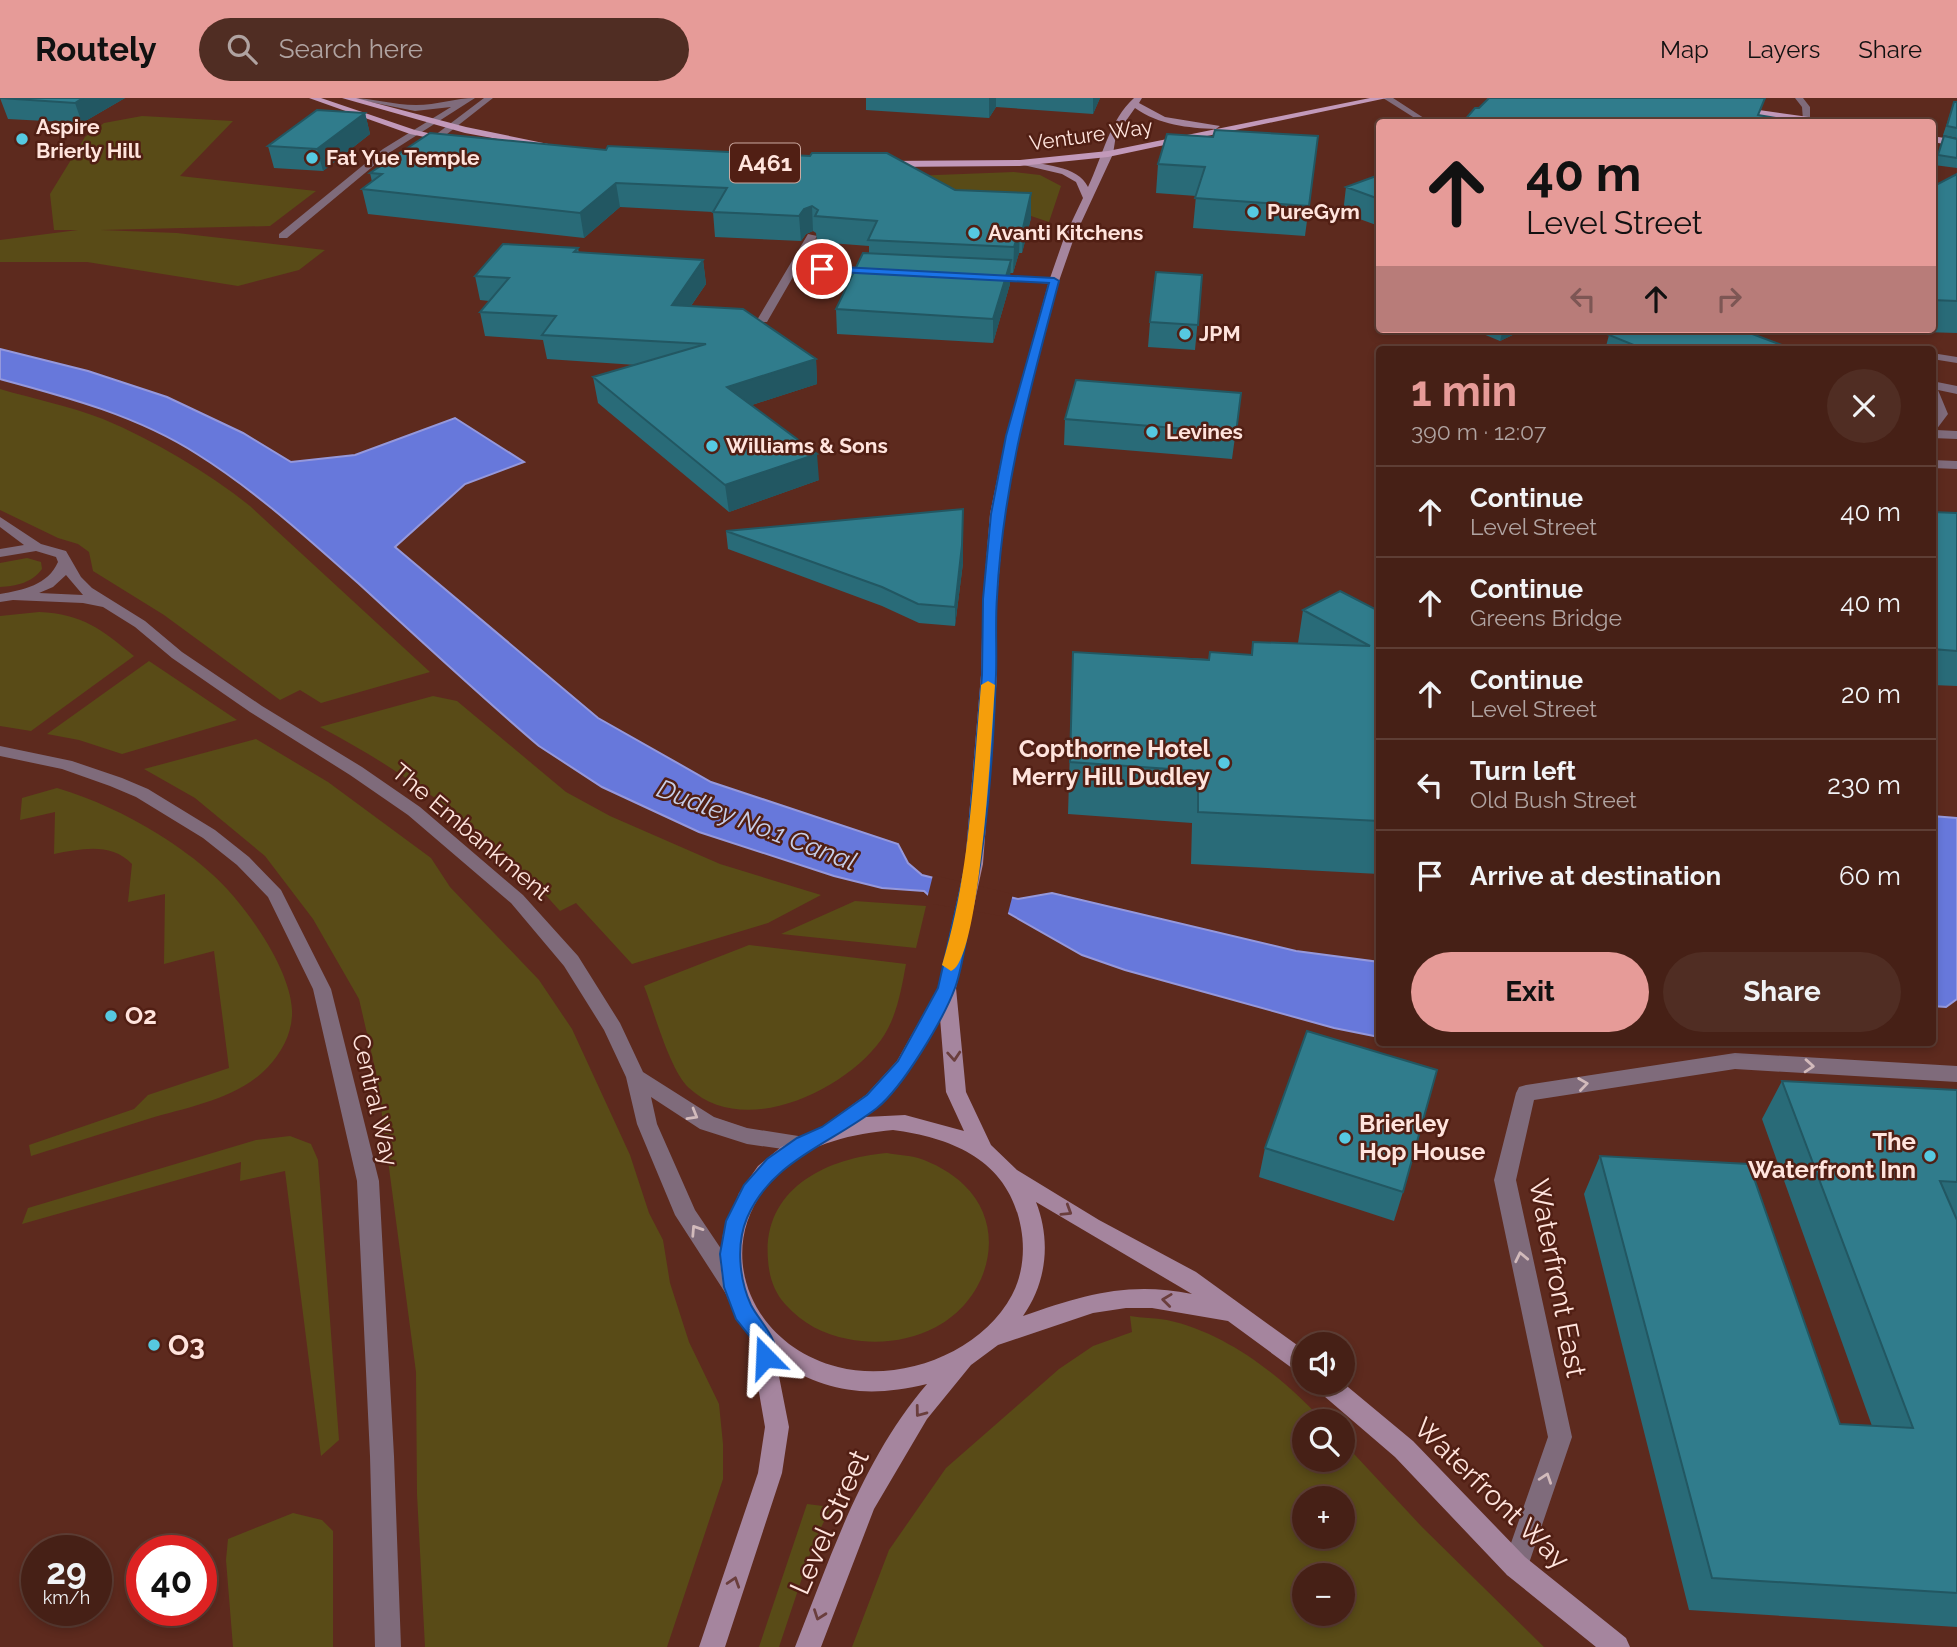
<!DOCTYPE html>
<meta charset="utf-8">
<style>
body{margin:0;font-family:Raleway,sans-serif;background:#502d23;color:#f1f3f6;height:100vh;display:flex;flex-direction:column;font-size:26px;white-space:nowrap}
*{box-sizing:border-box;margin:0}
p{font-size:23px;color:#b0a3a1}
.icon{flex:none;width:38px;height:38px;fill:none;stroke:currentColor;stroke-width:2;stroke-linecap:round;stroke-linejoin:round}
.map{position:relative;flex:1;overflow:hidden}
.panel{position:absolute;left:1376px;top:248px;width:560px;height:700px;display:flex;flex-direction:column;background:#462016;border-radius:7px;box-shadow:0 4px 10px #0003,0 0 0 2px #5e3e35}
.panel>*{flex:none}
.hud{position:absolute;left:1376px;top:21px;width:560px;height:214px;border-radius:7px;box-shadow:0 4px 10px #0003,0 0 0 2px #5e3e35;background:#e69b98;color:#111;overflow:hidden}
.buttons{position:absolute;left:1292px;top:1234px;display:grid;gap:14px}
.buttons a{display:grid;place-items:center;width:63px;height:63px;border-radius:50%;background:#462016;box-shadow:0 4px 10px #0003,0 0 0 2px #5e3e35;font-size:35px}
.speed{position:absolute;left:21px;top:1437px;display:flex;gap:14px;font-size:35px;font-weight:700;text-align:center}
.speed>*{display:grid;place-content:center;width:91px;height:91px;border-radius:50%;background:#462016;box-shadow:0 4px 10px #0003,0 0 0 2px #5e3e35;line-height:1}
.speed small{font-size:18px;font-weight:400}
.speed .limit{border:10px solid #d22;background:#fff;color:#111}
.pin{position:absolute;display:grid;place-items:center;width:60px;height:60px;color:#fff;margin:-30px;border:4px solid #fff;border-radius:50%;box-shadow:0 2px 7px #0007}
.me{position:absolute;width:77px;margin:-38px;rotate:339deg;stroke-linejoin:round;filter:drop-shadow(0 0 5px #0008)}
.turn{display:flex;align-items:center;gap:24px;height:147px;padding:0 35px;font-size:32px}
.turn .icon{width:91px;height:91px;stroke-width:2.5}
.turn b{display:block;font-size:49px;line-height:60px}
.lanes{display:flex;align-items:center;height:66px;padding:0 35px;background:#0003;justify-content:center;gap:35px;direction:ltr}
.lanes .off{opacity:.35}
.round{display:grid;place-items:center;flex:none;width:74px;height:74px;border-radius:37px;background:#502d23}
.headline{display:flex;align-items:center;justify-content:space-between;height:119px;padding:0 35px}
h1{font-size:42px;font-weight:700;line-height:52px;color:#e69b98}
.button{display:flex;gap:14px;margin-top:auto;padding:14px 35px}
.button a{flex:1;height:80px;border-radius:42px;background:#e69b98;color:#111;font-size:28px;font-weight:700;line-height:80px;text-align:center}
.button a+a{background:#502d23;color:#f1f3f6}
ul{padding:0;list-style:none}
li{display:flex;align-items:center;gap:21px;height:91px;padding:0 35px;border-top:2px solid #5e3e35}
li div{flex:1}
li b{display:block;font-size:26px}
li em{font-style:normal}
header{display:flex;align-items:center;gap:42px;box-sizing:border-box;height:98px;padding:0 35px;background:#e69b98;color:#111}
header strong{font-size:33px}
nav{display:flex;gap:38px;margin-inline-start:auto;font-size:24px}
.search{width:490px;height:63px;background:#502d23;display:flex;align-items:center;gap:18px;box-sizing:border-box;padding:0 24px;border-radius:38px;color:#b0a3a1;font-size:26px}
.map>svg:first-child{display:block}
.green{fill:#594b17;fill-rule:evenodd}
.water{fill:#6778db;stroke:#9598dc;stroke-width:2}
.pier{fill:#5d2a1e}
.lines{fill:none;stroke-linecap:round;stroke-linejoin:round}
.street{fill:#7f6b7b;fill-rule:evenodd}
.secondary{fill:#a5859e;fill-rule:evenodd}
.primary{fill:#c299ba;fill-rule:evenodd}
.wall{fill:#296b78}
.shaded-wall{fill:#225762}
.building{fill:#307c8c;stroke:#225762;stroke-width:2}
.oneway{stroke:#6a3e3d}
.oneway2{stroke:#d2babb}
.route{fill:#1a73e8;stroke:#114b97;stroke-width:2}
.slow{fill:#f59e0b}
.poi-dot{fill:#56c9e1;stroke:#511f14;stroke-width:2.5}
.labels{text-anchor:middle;stroke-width:5;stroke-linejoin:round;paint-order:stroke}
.far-poi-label{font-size:21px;font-weight:bold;fill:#ffe4dd;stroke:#511f14;text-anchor:start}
.far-street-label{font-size:21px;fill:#ffe4dd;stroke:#511f14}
.shield{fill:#511f14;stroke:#cba9a1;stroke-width:2}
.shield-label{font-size:23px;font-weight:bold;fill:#ffe4dd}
.poi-label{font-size:24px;font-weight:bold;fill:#ffe4dd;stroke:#511f14;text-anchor:end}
.street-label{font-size:24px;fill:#ffe4dd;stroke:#511f14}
.water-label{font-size:26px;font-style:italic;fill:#c7cee8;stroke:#511f14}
.near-street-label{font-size:28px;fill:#ffe4dd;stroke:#511f14}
.near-poi-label{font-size:28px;font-weight:bold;fill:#ffe4dd;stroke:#511f14;text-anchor:start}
</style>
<header>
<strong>Routely</strong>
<div class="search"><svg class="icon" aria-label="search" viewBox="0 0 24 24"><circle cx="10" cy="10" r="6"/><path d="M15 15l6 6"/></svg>Search here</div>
<nav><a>Map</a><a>Layers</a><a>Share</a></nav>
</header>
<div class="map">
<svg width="1957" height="1549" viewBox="0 0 1957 1549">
<rect width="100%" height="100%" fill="#5d2a1e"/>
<path class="green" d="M142,18L233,23L180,78L316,93L270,128L101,132L177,135L325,152L299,172L238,188L87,164H0V142L78,132H54L50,96L85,39L104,25Z
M1014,74L1040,77L1061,88L1049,124L911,78Z
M0,291C34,301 70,308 103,321C155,343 206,373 250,408L430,574L321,605L300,592L280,602L164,517L93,473L89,454L78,446L58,440L0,412Z
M27,460L41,464L42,471C32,485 16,488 0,489V465Z
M39,514C83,516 101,531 134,558L31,633L0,628V518Z
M149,563L237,622L122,656L79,642L47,636Z
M433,598L457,603L566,694L610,718L720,766L821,797L768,825L632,866L576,805L560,813C492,736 411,677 320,629Z
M256,641L328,684L431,760L450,789L539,882L572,931L630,1057L649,1115L663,1142L670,1185L689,1244L719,1306L723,1346V1381L667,1549H425L417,1396L416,1274L377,979L359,901L313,821L265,758L195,700L144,671Z
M57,690C93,701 126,716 158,736C177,748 197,762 213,777C244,805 290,869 292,912C293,934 282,954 268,969C238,1001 188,1009 148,1021C109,1033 70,1046 31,1058L29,1047L134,1011L148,997L229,970L214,853L164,866L165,796L128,804L132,766C111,744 81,751 54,756L55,714L20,722L22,700Z
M855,803L926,808L916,850L781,836Z
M749,847L906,866C901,893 897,919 881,942C844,993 744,1041 689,990C670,973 654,913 644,888Z
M290,1038L311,1046L318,1062L339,1342L321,1358L285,1073L240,1083L241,1064L22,1126L28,1110L256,1042Z
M887,1055C897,1057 908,1057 918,1060C934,1065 952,1075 964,1087C1009,1130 989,1201 936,1229C909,1243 878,1247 848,1241C823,1236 803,1226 785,1206C774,1194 769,1178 768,1162C762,1091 826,1060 887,1055Z
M1130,1218C1142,1220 1155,1220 1167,1222C1227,1235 1283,1279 1323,1323H1304V1362H1342V1343L1422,1429L1544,1549H852L889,1452L946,1370L1059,1271L1093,1248L1132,1234ZM1304,1400H1342V1438H1304ZM1304,1477H1342V1516H1304Z
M807,1406L831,1409L814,1444L779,1549H759Z
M293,1415L322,1422L333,1433V1549H233L226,1462L228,1441Z"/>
<path class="water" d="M0,251L88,273L167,299L243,335L291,364L355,357L455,320L524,364L465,386L395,449L598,620L711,684L898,746L908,765L922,777L1018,801L1052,795L1296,853L1379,864V939L1334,930L1125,872L1082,857L1008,815L934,802L924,793L882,790L834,778L699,734L602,689L539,648C477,595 418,540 358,485C306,439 256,393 197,356C138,318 67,299 0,281Z
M1932,718L1957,720V901L1946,909L1932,908Z"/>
<path class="pier" d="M933,777L1013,796L1007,819L933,806L927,801Z"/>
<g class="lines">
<path class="street" d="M350,0C372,0 394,7 416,7C437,7 456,0 475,0L389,55L287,140H279V136L383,51L451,9L415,13Z
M484,0H493L428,51H422V47Z
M1383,0H1393L1430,24H1421Z
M1795,0H1803L1810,9V24L1803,22L1802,9Z
M808,136L817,138L801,166L876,170L881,173L876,176L797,172L767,224H759L757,222Z
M988,176L1054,180L1059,183L1054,186L984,181V177Z
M1932,255L1957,259V265L1932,261Z
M1932,283L1957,288V296L1938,292L1948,316L1936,332L1957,333V341L1932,340V321L1936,316L1932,306Z
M1932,362L1957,363V371L1932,370Z
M0,419L41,446L66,453L81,479L92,490L145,523L182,554L262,608L362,669L420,709L523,797L578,858L620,925L643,974L714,1019L747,1030L811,1040L814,1046L811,1052L804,1054L747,1046L700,1031L651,999L657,1026L695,1112L742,1182L745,1189L742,1196L734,1199L726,1196L675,1117L637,1026L626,979L604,932L564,868L511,805L408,717L350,677L250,614L172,560L135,529L103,509L83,505L13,502L0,504V496C23,492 48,487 58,464L56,459L36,453L0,459V451L24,447L0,429ZM66,477L83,497L39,495L53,489Z
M0,648L72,663L122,680L148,691L215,732L249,759L281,792L331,891L379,1083L394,1358L401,1549H375L370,1358L357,1083L313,891L268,799L237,767L203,740L136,699L110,688L62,671L0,658Z
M1735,955L1957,968V984L1735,971L1534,1002L1516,1082L1572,1339L1525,1477L1516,1481L1507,1477L1503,1468L1548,1339L1494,1082L1516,995L1519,989L1526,987Z"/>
<path class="secondary" d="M1134,0H1142L1139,5L1165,19L1220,28L1216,31C1188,30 1159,27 1135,10L1116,37L1113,56L1074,140L1059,183L1018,338L1004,416L997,501V577L983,766L956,890L966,994L991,1047L1017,1072L1099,1122L1196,1174L1304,1252V1276L1296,1273L1228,1223L1152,1210H1126L1093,1215L998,1247L971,1267L927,1321L874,1411L821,1549H795C831,1458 862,1362 927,1286C868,1300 828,1295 776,1263L789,1329L782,1375L725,1549H699L758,1375L765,1329L749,1237L736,1220L723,1189L720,1163L723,1136L739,1095L758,1068L781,1049L819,1031L866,997L897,963L938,890L965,766L981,577L983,501L990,416L1006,338L1049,183L1064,140L1083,100L1076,84L1062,76L1015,65L1020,62C1041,67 1078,67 1088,89C1102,60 1110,21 1134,0ZM940,920L946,994L964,1033L905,1017L865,1019C901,994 920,957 940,920ZM893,1032C954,1040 1009,1063 1021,1130C1025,1152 1023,1176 1012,1197C981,1255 901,1285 838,1269C746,1246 707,1141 781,1073C811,1044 853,1036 893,1032ZM1036,1104L1192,1196C1128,1183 1083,1197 1023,1218C1047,1184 1051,1142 1036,1104Z
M1314,1284H1342L1413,1343L1525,1459L1626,1540L1630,1549H1596L1507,1477L1395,1359L1317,1292Z"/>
<path class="primary" d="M309,0H321L415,32L454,41L449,44L410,36Z
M342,0H356L466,29L558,48L553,51L465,35Z
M1370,0H1387L1108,59L1020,68L885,69L880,66L885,63L1020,62L1108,53Z
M1738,9L1823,21L1827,24H1808L1735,14Z
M1932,38L1957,42V48L1932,44Z"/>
</g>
<path class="wall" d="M0,0H125L82,25L8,21Z
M866,0H1100L1093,16L996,9L989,20L866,12Z
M1954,4H1957V40L1943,37Z
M365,15L370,36L323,73L274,70L268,48Z
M1318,38L1305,138L1193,130L1196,98L1156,95L1158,66Z
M1944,38L1957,41V70L1934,67Z
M370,75L955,92L1031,120L1022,155H1019L1013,175H1010V186L993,245L837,236L836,211L869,155V148L817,144L816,135L813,133L806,136L801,143L715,139L713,114L620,109L584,140L368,116L362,91L372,84Z
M1957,76V235L1889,233L1888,231H1932V89Z
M1379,77V128L1343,115L1346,89Z
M578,150L579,155L703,162L706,186L691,208L816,261L817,286L752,307L819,382L729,414L598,305L593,279L636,267L547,261L543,242L485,238L480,214L489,203L480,202L475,178Z
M1202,177L1195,252L1148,249L1150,224Z
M1471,231H1525L1500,243Z
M1609,237L1795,252H1605Z
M1241,295L1232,361L1064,347L1065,321Z
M1932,414L1957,415V588L1932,587Z
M726,433L963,465L955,528L919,525L882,508L728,451Z
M1303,512L1379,513V776L1191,766L1192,725L1068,716L1073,554L1209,561L1210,554L1251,557L1253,544L1298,545Z
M1782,983L1957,992V1529L1689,1512L1584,1096L1600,1058L1840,1326L1872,1328L1762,1021Z
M1265,1050L1403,1094L1394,1123L1259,1079Z"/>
<path class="shaded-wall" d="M83,0H125L82,25L75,5Z
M989,0H996V9L989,20Z
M1093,0H1100L1093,16Z
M365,15L370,36L323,73L317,51Z
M616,85L620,109L584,140L580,115Z
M1031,95V120L1022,155L1023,130Z
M812,108L813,133L806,136L801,143L799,118L804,111Z
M1020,130L1019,155L1013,175L1014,149Z
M703,162L706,186L675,231L672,207Z
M1011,162L1010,186L993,245V221Z
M1503,231H1525L1500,243Z
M816,261L817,286L730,314L727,289Z
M817,356L819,382L729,414L725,387Z
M963,411V465L955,528V509Z"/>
<path class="building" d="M0,0H83L75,5Z
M1489,0H1765L1758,17L1776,20L1774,24H1463L1475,10H1479Z
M1954,4H1957V30L1947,28Z
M317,12L365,15L317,51L268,48Z
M1215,32L1318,38L1309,108L1195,100L1205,69L1158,66L1167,36L1213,39Z
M430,35L606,52L608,48L810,58L812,55H887L955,92L1031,95L1023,130H1020L1014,149L868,142L877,123L815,118L818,112L812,108L804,111L799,118L713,114L727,90L616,85L580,115L362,91L382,76L370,75Z
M1944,38L1957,41V60L1938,57Z
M1957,76V203L1932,202V89Z
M1379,77V101L1346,89Z
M503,146L578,150L574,154L703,162L672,207L743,211L816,261L727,289L817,356L725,387L593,279L706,246L542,237L556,218L480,214L509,180L475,178Z
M863,155L1011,162L993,221L836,211Z
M1156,174L1202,177L1198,227L1150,224Z
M1622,231H1739L1795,252H1646L1609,237Z
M1076,282L1241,295L1236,335L1065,321Z
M963,411L962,447L955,509L918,506L882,489L726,433Z
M1932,414L1957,415V553L1932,551Z
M1340,493L1379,513V723L1198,714V673L1070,664L1073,554L1209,562L1210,554L1252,557L1253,544L1370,548L1303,512Z
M1307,933L1437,972L1403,1094L1265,1050Z
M1782,983L1957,992V1084L1940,1083L1957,1122V1495L1712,1480L1600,1058L1749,1066L1840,1326L1913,1330Z"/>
<defs><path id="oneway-chevron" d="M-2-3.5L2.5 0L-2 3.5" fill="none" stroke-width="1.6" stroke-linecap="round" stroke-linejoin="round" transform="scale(1.75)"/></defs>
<g class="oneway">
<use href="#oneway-chevron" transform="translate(954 958) rotate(86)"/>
<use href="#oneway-chevron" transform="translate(1067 1113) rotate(32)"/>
<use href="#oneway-chevron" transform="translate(1167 1202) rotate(-173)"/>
<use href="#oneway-chevron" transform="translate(920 1314) rotate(127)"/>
<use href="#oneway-chevron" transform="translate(734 1484) rotate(-72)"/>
<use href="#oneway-chevron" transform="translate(819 1517) rotate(110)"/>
</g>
<g class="oneway2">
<use href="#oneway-chevron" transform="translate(1809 968) rotate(4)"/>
<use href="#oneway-chevron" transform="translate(1583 986) rotate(-8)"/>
<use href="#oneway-chevron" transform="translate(693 1017) rotate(30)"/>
<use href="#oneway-chevron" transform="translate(696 1132) rotate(-123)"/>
<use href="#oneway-chevron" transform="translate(1521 1159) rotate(-102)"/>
<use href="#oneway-chevron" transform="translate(1546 1380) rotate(-71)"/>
</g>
<path class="route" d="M822,168L1054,180L1059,183C1030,291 1003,386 997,499C995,525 997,551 996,577C993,660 987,745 969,826C965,847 962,871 955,890C943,922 903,989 877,1010C831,1046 772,1062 747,1120C736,1146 739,1181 751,1207C760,1225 783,1243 773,1265L765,1268L758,1265L751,1240L736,1221L724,1189L720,1156L726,1123L744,1087L767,1061L797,1040L822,1029L867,997L898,963L938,890L966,766L982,577L983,501L991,416L1006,338L1049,185L819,173V169Z"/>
<path class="slow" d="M988,583L995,587C992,625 981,864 951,873L942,867C970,776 973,681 981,587Z"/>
<g class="poi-dot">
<circle cx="22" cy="41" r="7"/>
<circle cx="312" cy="60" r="7"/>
<circle cx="1253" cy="114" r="7"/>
<circle cx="974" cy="135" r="7"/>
<circle cx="1185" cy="236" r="7"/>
<circle cx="1152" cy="334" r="7"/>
<circle cx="712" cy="348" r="7"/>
<circle cx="1224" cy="665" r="7"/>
<circle cx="111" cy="918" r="7"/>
<circle cx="1345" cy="1040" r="7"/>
<circle cx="1930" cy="1058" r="7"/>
<circle cx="154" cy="1247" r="7"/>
</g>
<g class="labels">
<g class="far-poi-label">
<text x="36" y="36">Aspire<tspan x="36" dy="24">Brierly Hill</tspan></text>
<text x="326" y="67">Fat Yue Temple</text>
<text x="1267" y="121">PureGym</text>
<text x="988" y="142">Avanti Kitchens</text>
<text x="1199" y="243">JPM</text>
<text x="1166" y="341">Levines</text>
<text x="726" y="355">Williams &amp; Sons</text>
</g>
<g class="far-street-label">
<text transform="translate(1091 37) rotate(-8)" y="7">Venture Way</text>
</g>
<rect class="shield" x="730" y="45.5" width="70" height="39" rx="5"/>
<g class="shield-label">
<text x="765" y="73">A461</text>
</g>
<g class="poi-label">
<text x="1210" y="659">Copthorne Hotel<tspan x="1210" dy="28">Merry Hill Dudley</tspan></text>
<text x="125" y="926" text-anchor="start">O2</text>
<text x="1359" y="1034" text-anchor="start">Brierley<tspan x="1359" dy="28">Hop House</tspan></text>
<text x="1916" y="1052">The<tspan x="1916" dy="28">Waterfront Inn</tspan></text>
</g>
<g class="street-label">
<text transform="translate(471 734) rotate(40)" y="8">The Embankment</text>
<text transform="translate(375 1002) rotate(77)" y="8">Central Way</text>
</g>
<g class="water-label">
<text transform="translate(757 727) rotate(21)" y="9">Dudley No.1 Canal</text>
</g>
<g class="near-street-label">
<text transform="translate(1558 1180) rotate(79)" y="10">Waterfront East</text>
<text transform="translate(1492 1395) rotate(44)" y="10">Waterfront Way</text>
<text transform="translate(829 1424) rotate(-66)" y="10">Level Street</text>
</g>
<g class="near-poi-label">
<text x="168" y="1257">O3</text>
</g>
</g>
</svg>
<div class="buttons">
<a><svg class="icon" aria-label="sound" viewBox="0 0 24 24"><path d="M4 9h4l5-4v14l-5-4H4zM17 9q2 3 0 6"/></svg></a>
<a><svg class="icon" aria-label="search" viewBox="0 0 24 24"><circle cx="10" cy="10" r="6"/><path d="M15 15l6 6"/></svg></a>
<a>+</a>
<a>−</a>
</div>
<div class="speed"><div>29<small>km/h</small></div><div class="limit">40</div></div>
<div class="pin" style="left:822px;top:171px;background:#d93025"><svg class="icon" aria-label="arrive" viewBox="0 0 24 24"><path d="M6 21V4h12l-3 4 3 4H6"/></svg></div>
<svg class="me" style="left:765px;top:1259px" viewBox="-20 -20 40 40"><path d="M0-17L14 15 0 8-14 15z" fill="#1a73e8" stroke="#fff" stroke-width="4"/></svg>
<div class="hud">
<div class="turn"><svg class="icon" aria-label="ahead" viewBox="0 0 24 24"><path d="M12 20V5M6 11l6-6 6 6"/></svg><div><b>40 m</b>Level Street</div></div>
<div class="lanes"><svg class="icon off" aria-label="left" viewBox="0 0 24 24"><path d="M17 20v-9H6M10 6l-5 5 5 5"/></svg><svg class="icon" aria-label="ahead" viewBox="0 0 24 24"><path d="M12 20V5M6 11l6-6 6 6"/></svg><svg class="icon off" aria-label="right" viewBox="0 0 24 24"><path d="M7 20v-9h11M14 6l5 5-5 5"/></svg></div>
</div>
<section class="panel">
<div class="headline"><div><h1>1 min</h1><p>390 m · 12:07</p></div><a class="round"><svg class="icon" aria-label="close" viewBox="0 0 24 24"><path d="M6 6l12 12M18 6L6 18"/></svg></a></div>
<ul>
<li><svg class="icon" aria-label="ahead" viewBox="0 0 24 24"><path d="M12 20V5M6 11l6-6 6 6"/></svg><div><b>Continue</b><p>Level Street</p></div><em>40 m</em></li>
<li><svg class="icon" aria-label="ahead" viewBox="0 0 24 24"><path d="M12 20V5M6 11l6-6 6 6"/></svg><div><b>Continue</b><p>Greens Bridge</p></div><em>40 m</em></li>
<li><svg class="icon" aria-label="ahead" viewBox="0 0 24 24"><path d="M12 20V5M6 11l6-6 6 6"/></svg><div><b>Continue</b><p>Level Street</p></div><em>20 m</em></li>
<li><svg class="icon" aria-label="left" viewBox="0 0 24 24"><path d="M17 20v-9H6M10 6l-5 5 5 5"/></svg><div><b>Turn left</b><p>Old Bush Street</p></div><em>230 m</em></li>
<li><svg class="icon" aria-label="arrive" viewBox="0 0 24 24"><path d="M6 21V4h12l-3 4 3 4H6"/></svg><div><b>Arrive at destination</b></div><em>60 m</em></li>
</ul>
<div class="button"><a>Exit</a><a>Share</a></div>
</section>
</div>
